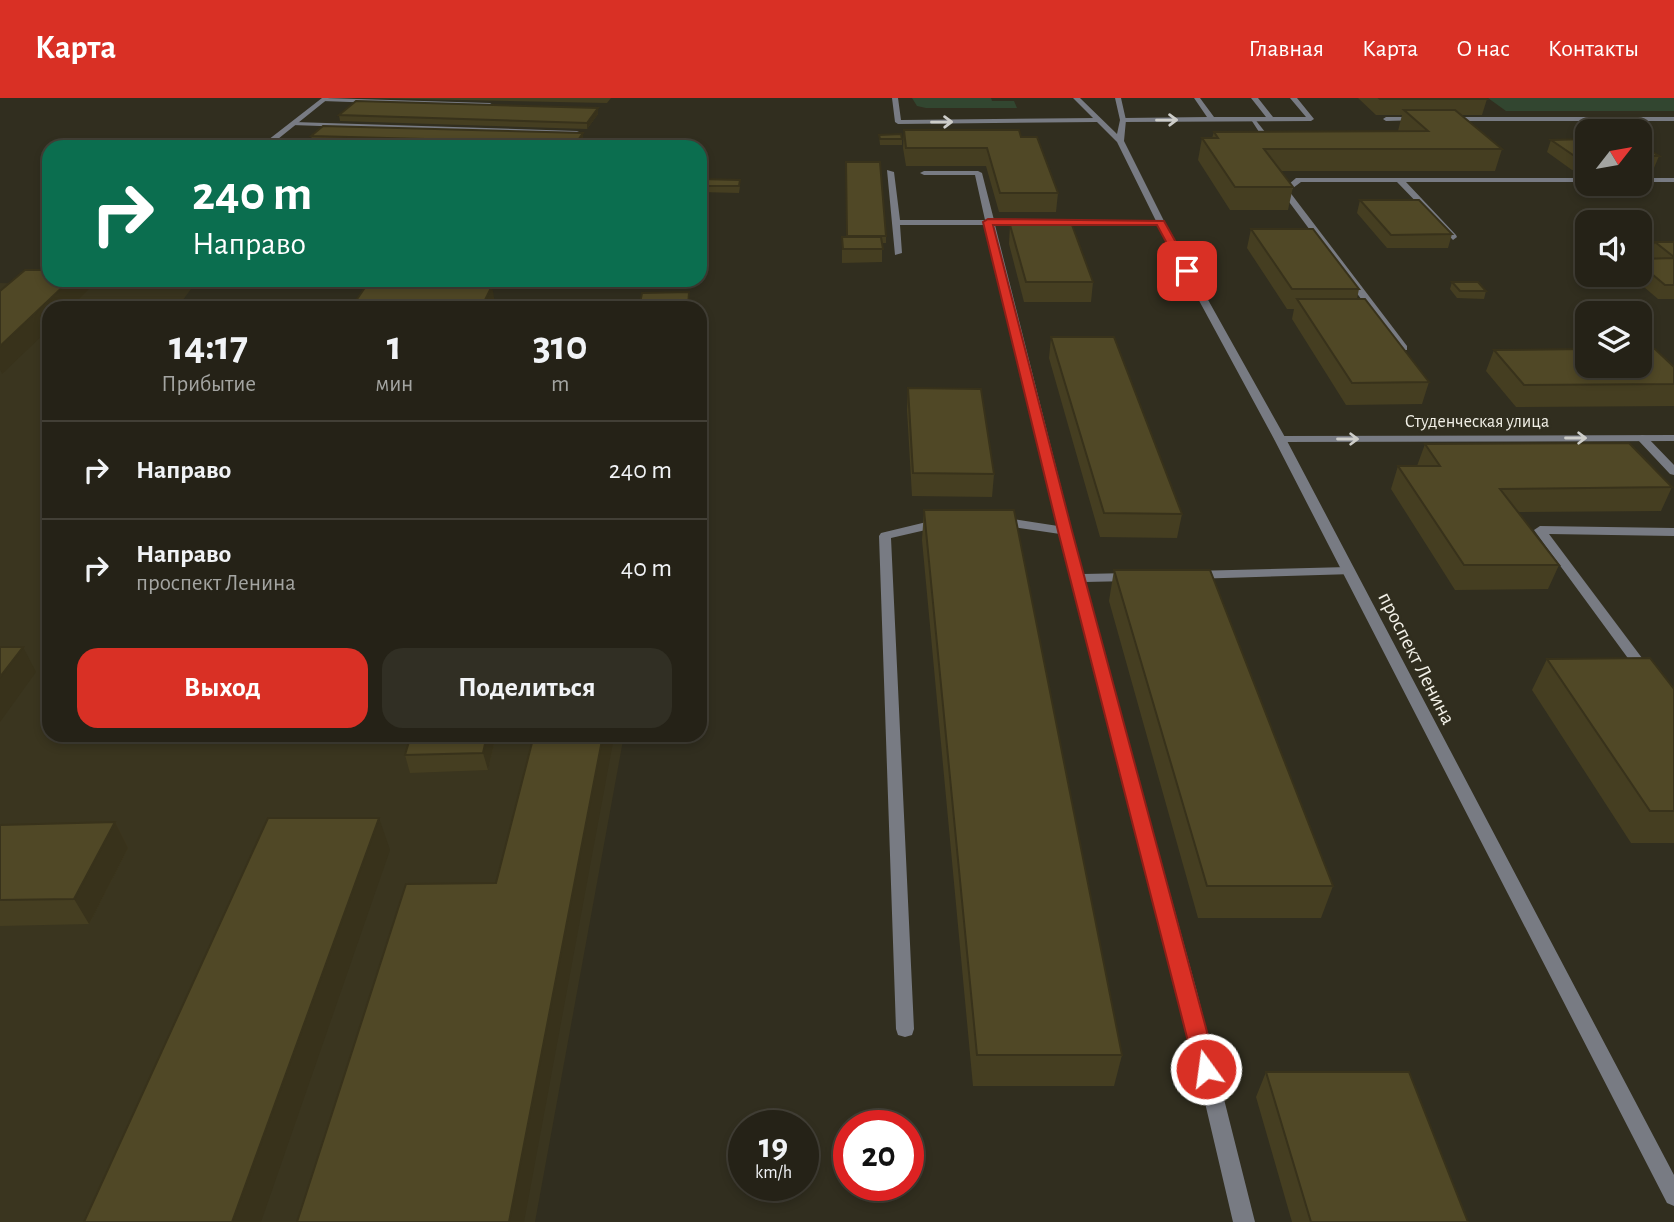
<!DOCTYPE html>
<html lang="ru">
<meta charset="utf-8">
<style>
body{margin:0;font-family:"Alegreya Sans",sans-serif;background:#312f24;color:#f1f3f6;height:100vh;display:flex;flex-direction:column;font-size:26px;white-space:nowrap}
*{box-sizing:border-box;margin:0}
p{font-size:23px;color:#a3a4a1}
.icon{flex:none;width:38px;height:38px;fill:none;stroke:currentColor;stroke-width:2;stroke-linecap:round;stroke-linejoin:round}
.map{position:relative;flex:1;overflow:hidden}
.sheet{position:absolute;left:42px;top:203px;width:665px;height:441px;display:flex;flex-direction:column;background:#252217;border-radius:21px;box-shadow:0 4px 10px #0003,0 0 0 2px #423f36}
.sheet>*{flex:none}
.hud{position:absolute;left:42px;top:42px;width:665px;height:147px;border-radius:21px;box-shadow:0 4px 10px #0003,0 0 0 2px #423f36;background:#0b6e4f;color:#fff;overflow:hidden}
.needle{width:46px;rotate:59deg}
.tools{position:absolute;left:1575px;top:21px;display:grid;gap:14px}
.tools a{display:grid;place-items:center;width:77px;height:77px;border-radius:14px;background:#252217;box-shadow:0 4px 10px #0003,0 0 0 2px #423f36;font-size:35px}
.speed{position:absolute;left:728px;top:1012px;display:flex;gap:14px;font-size:35px;font-weight:700;text-align:center}
.speed>*{display:grid;place-content:center;width:91px;height:91px;border-radius:50%;background:#252217;box-shadow:0 4px 10px #0003,0 0 0 2px #423f36;line-height:1}
.speed small{font-size:18px;font-weight:400}
.speed .limit{border:10px solid #d22;background:#fff;color:#111}
.pin{position:absolute;display:grid;place-items:center;width:60px;height:60px;color:#fff;margin:-30px;border-radius:14px;box-shadow:0 4px 10px #0006}
.me{position:absolute;width:77px;margin:-38px;rotate:346deg;stroke-linejoin:round;filter:drop-shadow(0 0 5px #0008)}
.turn{display:flex;align-items:center;gap:24px;height:147px;padding:0 35px;font-size:32px}
.turn .icon{width:91px;height:91px;stroke-width:2.5}
.turn b{display:block;font-size:49px;line-height:60px}
.eta{display:flex;justify-content:space-evenly;align-items:center;height:119px;text-align:center}
.eta b{font-size:42px;font-weight:700;line-height:49px}
.action{display:flex;gap:14px;margin-top:auto;padding:14px 35px}
.action a{flex:1;height:80px;border-radius:21px;background:#d93025;color:#fff;font-size:28px;font-weight:700;line-height:80px;text-align:center}
.action a+a{background:#312f24;color:#f1f3f6}
ul{padding:0;list-style:none}
li{display:flex;align-items:center;gap:21px;height:98px;padding:0 35px;border-top:2px solid #423f36}
li div{flex:1}
li b{display:block;font-size:26px}
li em{font-style:normal}
header{display:flex;align-items:center;gap:42px;box-sizing:border-box;height:98px;padding:0 35px;background:#d93025;color:#fff}
header strong{font-size:33px}
nav{display:flex;gap:38px;margin-inline-start:auto;font-size:24px}
.map>svg:first-child{display:block}
.built{fill:#3a351f}
.green{fill:#324630}
.lines{fill:none;stroke-linecap:round;stroke-linejoin:round}
.service{fill:#787b83;fill-rule:evenodd}
.minor{fill:#787b83;fill-rule:evenodd}
.tertiary{fill:#787b83;fill-rule:evenodd}
.wall{fill:#453e21}
.shaded-wall{fill:#38321b}
.building{fill:#504826;stroke:#38321b;stroke-width:2}
.oneway{stroke:#cdcdc9}
.route{fill:#d93025;stroke:#8d1f18;stroke-width:2}
.labels{text-anchor:middle;stroke-width:5;stroke-linejoin:round;paint-order:stroke}
.far-street-label{font-size:18px;fill:#f2f0e7;stroke:#312e1f}
.street-label{font-size:21px;fill:#f2f0e7;stroke:#312e1f}
</style>
<header>
<strong>Карта</strong>
<nav><a>Главная</a><a>Карта</a><a>О нас</a><a>Контакты</a></nav>
</header>
<div class="map">
<svg width="1674" height="1124" viewBox="0 0 1674 1124">
<rect width="100%" height="100%" fill="#312e1f"/>
<path class="built" d="M0,185L191,191L177,210H49V637H624L535,1124H0Z"/>
<path class="green" d="M912,0H991L992,3H1014L1017,10H926L917,8Z
M1488,0H1674V13H1506Z"/>
<g class="lines">
<path class="service" d="M324,0L490,5L493,7L490,9L322,3Z
M1250,20H1254L1277,49L1276,51H1270Z
M294,24L577,33L581,35L577,37L292,27Z
M267,44L364,47L368,49L264,48L263,46Z
M887,72L894,74L900,122H985L975,77H924L920,75L924,73H978L982,75L994,122L1161,123L1165,125L1161,127H995L1083,476L1130,475L1136,479L1130,483L1085,484L1197,894L1255,1124H1233L1179,894L1060,436L1000,427L994,423L1000,419L1058,428L986,127H900L902,155L895,157Z
M1296,80H1587V84H1406L1456,137L1457,139L1453,142L1397,84H1301L1289,93L1407,248V252H1399L1281,93Z
M1640,80H1674V84H1640Z
M670,182H680L677,191H671Z
M1642,337L1646,338L1674,367V377L1670,376L1638,342L1636,340Z
M939,421L945,425L943,428L891,440L914,931L912,937L905,939L898,937L896,931L879,438L881,435Z
M1540,428L1674,430V438L1549,436L1651,572L1653,575L1651,578H1641L1534,432Z
M1348,469L1354,473L1353,476L1192,481L1186,477L1192,473Z"/>
<path class="minor" d="M322,0H329L268,49H259Z
M892,0H898L901,22L1097,20L1100,22L1097,24L898,26L895,24Z
M1194,0H1200L1214,19H1266L1251,0H1258L1273,19H1306L1290,0H1297L1314,21L1311,23L1123,24L1120,22L1123,20L1207,19Z
M1420,19L1422,22L1386,23L1383,21L1386,19Z
M1674,19V23H1447L1444,21L1447,19Z
M1674,337V343L1280,344L1274,341L1280,338Z"/>
<path class="tertiary" d="M1073,0H1080L1117,36L1120,22L1115,0H1121L1126,22L1124,43L1165,125L1286,341L1674,1077V1108L1667,1105L1274,341L1157,125L1117,44Z"/>
</g>
<path class="wall" d="M363,0H611L607,5Z
M1358,0H1486L1487,1L1482,17H1461L1502,51L1495,73H1281L1293,89L1288,112H1230L1198,62L1202,40H1212L1214,34L1398,33L1402,17H1376Z
M598,16L587,31L340,23L339,17Z
M904,32L1021,39L1058,95L1056,114H999L986,68H906L903,50Z
M879,37L902,41V47H880Z
M311,38L583,41L578,49H500L313,44Z
M1587,41V71L1572,72L1547,54L1551,42Z
M1640,46L1659,58L1654,70L1640,71Z
M700,81L740,88L739,95L700,94Z
M1360,102L1452,136L1448,150H1387L1357,115Z
M1010,127L1093,184L1091,204H1024L1009,146Z
M1251,131L1359,191L1357,201L1429,284L1422,306L1346,307L1292,221L1294,211H1287L1247,150Z
M886,138V145H882V164L842,165V139Z
M1655,144H1674V201H1658L1630,177H1640V161L1653,160L1650,158Z
M1452,184L1486,193L1484,201L1457,200L1450,191Z
M1051,239L1182,416L1177,440L1100,439L1049,260Z
M1494,252L1674,269V308L1516,309L1486,273Z
M908,290L994,376L992,399L912,398L907,312Z
M1425,346L1672,389L1661,413L1518,414L1559,467L1548,491L1455,492L1391,391L1398,368H1417Z
M924,412L1122,957L1114,988H973L922,442Z
M1114,472L1333,788L1321,820H1198L1109,503Z
M1547,561L1674,591V745H1631L1532,592Z
M411,637H496L488,672L410,675L405,657Z
M115,724L128,750L89,826L0,828V727Z
M1266,974L1468,1124H1292L1256,999Z"/>
<path class="shaded-wall" d="M598,10V16L587,31V25Z
M583,35V41L578,49H576V45Z
M70,182H86L89,191L70,210H49V231L2,276L0,271V248Z
M492,188L496,210H481Z
M23,549L36,574L0,624V579Z
M487,637H496L488,672L483,655Z
M603,637H613L614,639L524,1124H509Z
M379,720L390,752L261,1124H232Z
M115,724L128,750L89,826L74,801Z"/>
<path class="building" d="M1379,0H1486L1487,1H1380Z
M356,3L598,10L587,25L339,17Z
M1404,12H1455L1502,51H1264L1293,89H1235L1202,40H1218L1214,34L1428,33Z
M323,28L583,35L576,45L311,38Z
M904,32H1019L1021,39H1037L1058,95H1000L987,50H906Z
M901,36L902,41H880L879,37Z
M1587,41V59H1576L1551,42Z
M1640,46L1659,58H1640Z
M846,64H880L886,138H847Z
M700,81L740,82L739,88H700Z
M1360,102H1419L1452,136L1391,137Z
M1010,127H1072L1093,184H1026Z
M1251,131H1313L1359,191H1292Z
M842,139H881L883,151H843Z
M1655,144H1674V159Z
M1674,160V187H1665L1640,166V161Z
M25,172H49V182H70L0,248V193Z
M1452,184H1478L1486,193H1460Z
M366,188H492L481,210H351Z
M689,194L688,210H639L642,195Z
M1297,201H1365L1429,284L1352,285Z
M1051,239H1114L1182,416L1104,415Z
M1587,251V268H1640V251H1655L1674,269V286L1524,287L1494,252Z
M908,290L981,291L994,376L913,375Z
M1629,345L1672,389L1500,391L1559,467H1464L1398,368H1440L1425,346Z
M924,412H1014L1122,957H977Z
M1114,472H1210L1333,788H1207Z
M0,549H23L0,579Z
M1650,560L1674,591V713H1650L1547,561Z
M411,637H487L483,655L405,657Z
M534,637H603L509,1124H297L406,786L496,785Z
M268,720H379L232,1124H84Z
M115,724L74,801L0,802V727Z
M1266,974H1409L1468,1124H1311Z"/>
<defs><path id="oneway-shaft" d="M-6 0H5M1.5-3L5.5 0L1.5 3" fill="none" stroke-width="1.6" stroke-linecap="round" stroke-linejoin="round" transform="scale(1.75)"/></defs>
<g class="oneway">
<use href="#oneway-shaft" transform="translate(1167 22) rotate(-1)"/>
<use href="#oneway-shaft" transform="translate(942 24) rotate(-1)"/>
<use href="#oneway-shaft" transform="translate(1576 340)"/>
<use href="#oneway-shaft" transform="translate(1348 341)"/>
</g>
<path class="route" d="M988,121L1164,123L1192,173L1183,175L1157,127H993L1072,433L1217,971L1214,977L1206,980L1199,977L1195,971L1058,433L983,124Z"/>
<g class="labels">
<g class="far-street-label">
<text x="1477" y="329">Студенческая улица</text>
</g>
<g class="street-label">
<text transform="translate(1417 560) rotate(63)" y="7">проспект Ленина</text>
</g>
</g>
</svg>
<div class="tools">
<a><svg class="needle" viewBox="-14 -14 28 28"><path d="M0-13l5 13h-10z" fill="#e53935"/><path d="M0 13l5-13h-10z" fill="#a3a4a1"/></svg></a>
<a><svg class="icon" aria-label="sound" viewBox="0 0 24 24"><path d="M4 9h4l5-4v14l-5-4H4zM17 9q2 3 0 6"/></svg></a>
<a><svg class="icon" aria-label="layers" viewBox="0 0 24 24"><path d="M12 4l9 5-9 5-9-5zM3 14l9 5 9-5"/></svg></a>
</div>
<div class="speed"><div>19<small>km/h</small></div><div class="limit">20</div></div>
<div class="pin" style="left:1187px;top:173px;background:#d93025"><svg class="icon" aria-label="arrive" viewBox="0 0 24 24"><path d="M6 21V4h12l-3 4 3 4H6"/></svg></div>
<svg class="me" style="left:1206px;top:971px" viewBox="-20 -20 40 40"><circle r="17" fill="#d93025" stroke="#fff" stroke-width="3"/><path d="M0-11L8 9 0 5-8 9z" fill="#fff"/></svg>
<div class="hud">
<div class="turn"><svg class="icon" aria-label="right" viewBox="0 0 24 24"><path d="M7 20v-9h11M14 6l5 5-5 5"/></svg><div><b>240 m</b>Направо</div></div>
</div>
<section class="sheet">
<div class="eta">
<div><b>14:17</b><p>Прибытие</p></div>
<div><b>1</b><p>мин</p></div>
<div><b>310</b><p>m</p></div>
</div>
<ul>
<li><svg class="icon" aria-label="right" viewBox="0 0 24 24"><path d="M7 20v-9h11M14 6l5 5-5 5"/></svg><div><b>Направо</b></div><em>240 m</em></li>
<li><svg class="icon" aria-label="right" viewBox="0 0 24 24"><path d="M7 20v-9h11M14 6l5 5-5 5"/></svg><div><b>Направо</b><p>проспект Ленина</p></div><em>40 m</em></li>
</ul>
<div class="action"><a>Выход</a><a>Поделиться</a></div>
</section>
</div>
